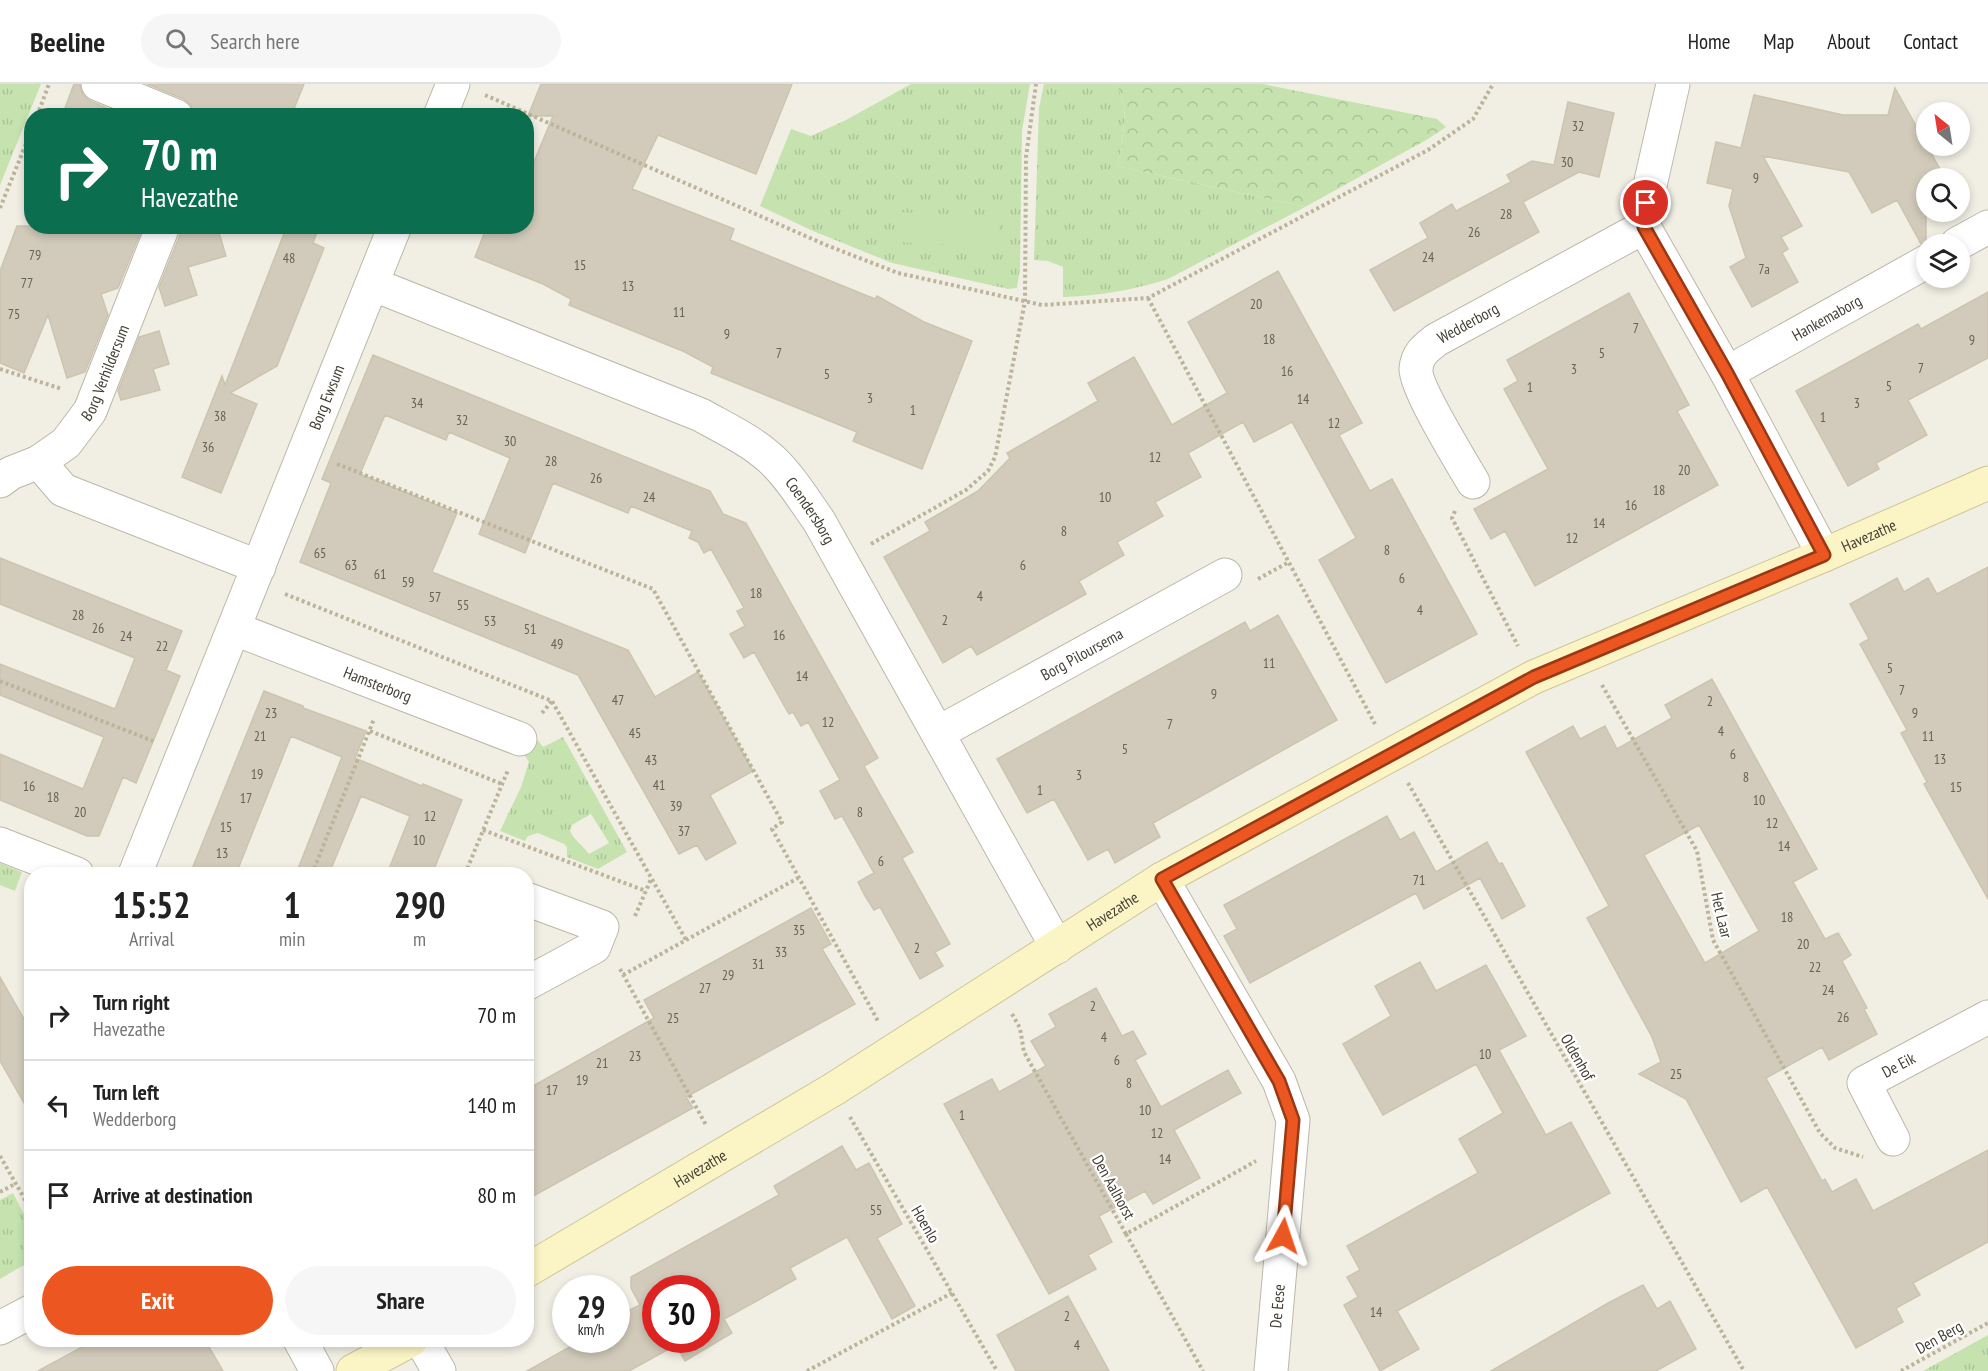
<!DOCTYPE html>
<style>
body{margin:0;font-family:"PT Sans Narrow",sans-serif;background:#f6f6f6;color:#222;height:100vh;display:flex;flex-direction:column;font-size:22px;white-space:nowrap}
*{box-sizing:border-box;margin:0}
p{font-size:20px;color:#767676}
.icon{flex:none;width:33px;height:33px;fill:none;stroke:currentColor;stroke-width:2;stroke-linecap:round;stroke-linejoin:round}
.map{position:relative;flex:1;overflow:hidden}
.drawer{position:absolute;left:24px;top:783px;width:510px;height:480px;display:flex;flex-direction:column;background:#fff;border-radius:24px;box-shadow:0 3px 9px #0003}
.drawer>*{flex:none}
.banner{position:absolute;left:24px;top:24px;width:510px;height:126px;border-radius:24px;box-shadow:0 3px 9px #0003;background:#0b6e4f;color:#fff;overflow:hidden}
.needle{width:39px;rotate:330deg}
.buttons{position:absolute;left:1916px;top:18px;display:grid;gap:12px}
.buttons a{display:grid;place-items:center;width:54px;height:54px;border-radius:50%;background:#fff;box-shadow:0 3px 9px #0003;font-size:30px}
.speed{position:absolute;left:552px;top:1191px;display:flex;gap:12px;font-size:30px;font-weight:700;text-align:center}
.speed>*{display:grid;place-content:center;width:78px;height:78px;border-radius:50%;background:#fff;box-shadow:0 3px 9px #0003;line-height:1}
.speed small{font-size:15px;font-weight:400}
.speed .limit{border:9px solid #d22;background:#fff;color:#111}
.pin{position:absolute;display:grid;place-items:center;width:51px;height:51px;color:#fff;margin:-26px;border:3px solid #fff;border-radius:50%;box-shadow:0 2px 6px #0007}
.me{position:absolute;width:66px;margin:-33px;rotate:5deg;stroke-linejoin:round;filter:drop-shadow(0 0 4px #0008)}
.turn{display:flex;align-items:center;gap:21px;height:126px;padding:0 18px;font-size:27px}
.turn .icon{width:78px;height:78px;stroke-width:2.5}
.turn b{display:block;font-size:42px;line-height:51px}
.eta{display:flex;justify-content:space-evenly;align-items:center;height:102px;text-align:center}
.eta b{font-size:36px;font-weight:800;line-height:42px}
.button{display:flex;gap:12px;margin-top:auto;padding:12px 18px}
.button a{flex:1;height:69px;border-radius:36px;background:#ec5620;color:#fff;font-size:24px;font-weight:800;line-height:69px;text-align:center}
.button a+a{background:#f6f6f6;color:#222}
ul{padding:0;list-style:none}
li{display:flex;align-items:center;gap:18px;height:90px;padding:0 18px;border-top:2px solid #e0e0e0}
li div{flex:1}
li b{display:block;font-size:22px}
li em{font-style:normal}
header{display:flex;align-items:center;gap:36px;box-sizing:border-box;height:84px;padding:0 30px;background:#fff;border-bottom:2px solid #e0e0e0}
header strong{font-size:28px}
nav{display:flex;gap:33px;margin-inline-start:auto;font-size:21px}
.search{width:420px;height:54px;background:#f6f6f6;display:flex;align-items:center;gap:15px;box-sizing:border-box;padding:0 21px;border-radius:33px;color:#767676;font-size:22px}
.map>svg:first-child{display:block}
.grass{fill:url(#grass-tufts);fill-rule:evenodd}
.forest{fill:url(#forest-crowns)}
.pitch{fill:#c6e3af}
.building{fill:#d2cbbb;stroke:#ccc4ae;stroke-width:1.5;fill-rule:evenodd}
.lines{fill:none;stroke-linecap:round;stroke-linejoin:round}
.street-casing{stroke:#bcb7a8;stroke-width:35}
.secondary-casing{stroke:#cec697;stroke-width:35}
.path{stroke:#bcb49a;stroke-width:4;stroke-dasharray:3 3;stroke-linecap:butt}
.street{stroke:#fff;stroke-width:33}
.secondary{stroke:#fbf4c5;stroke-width:33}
.route-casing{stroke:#993815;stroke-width:15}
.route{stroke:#ec5620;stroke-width:10}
.labels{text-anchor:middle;stroke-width:4.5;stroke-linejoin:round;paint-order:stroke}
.number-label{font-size:14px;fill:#676256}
.street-label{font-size:16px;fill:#433f35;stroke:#fff}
</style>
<header>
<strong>Beeline</strong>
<div class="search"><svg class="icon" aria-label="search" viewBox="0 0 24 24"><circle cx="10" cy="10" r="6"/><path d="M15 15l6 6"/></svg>Search here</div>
<nav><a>Home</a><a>Map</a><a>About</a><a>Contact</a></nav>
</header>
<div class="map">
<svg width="1988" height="1287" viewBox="0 0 1988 1287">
<defs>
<pattern id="grass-tufts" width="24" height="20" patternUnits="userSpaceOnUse" patternTransform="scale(1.5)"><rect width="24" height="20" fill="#c6e3af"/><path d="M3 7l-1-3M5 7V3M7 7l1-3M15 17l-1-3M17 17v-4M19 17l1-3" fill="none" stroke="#abc497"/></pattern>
<pattern id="forest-crowns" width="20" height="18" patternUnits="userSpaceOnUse" patternTransform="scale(1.5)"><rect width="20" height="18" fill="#c6e3af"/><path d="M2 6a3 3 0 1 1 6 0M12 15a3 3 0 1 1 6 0" fill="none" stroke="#abc497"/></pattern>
</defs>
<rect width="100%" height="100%" fill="#f1efe4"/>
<path class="grass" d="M0,0H41L0,101Z
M911,0H1030L1022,47L1020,184L1017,204L1008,205L892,179L813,147L760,122L791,45L811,52L846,36Z
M1044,0H1117L1125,24L1122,63L1117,82L1305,123L1168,195C1133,206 1100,212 1063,213V183L1048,177L1034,176L1039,24Z
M563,653L627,768L598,785L567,773V763L564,760L538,749L528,752L525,757L500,747L521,703L529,678L523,669L536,654L543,663ZM591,730L609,759L589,770C583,762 574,756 570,747L572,741Z
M0,779L22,788L15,807L0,801Z
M13,1109L31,1144V1177L0,1195V1116Z
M1988,1251V1287H1923Z"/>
<path class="forest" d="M1117,0H1263L1437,35L1446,43L1428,55L1305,123L1117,82L1122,63L1125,24Z"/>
<path class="pitch" d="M899,128L999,133L997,163L898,158Z"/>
<path class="building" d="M74,0H80L83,11L90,17L125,32H62Z
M147,0H304L291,32H194L191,21L184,15Z
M541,0H792L756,90L658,51L632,105L734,145L730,156L875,215L877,212L924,238L972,257L922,385L853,357L857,348L711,289L713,283L685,268L569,221L571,215L543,200L475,173L487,142H526V97L553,32H528Z
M1895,4L1945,94H1926V159L1921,160L1897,116L1872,129L1849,88L1763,72L1802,142L1781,153L1788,165L1782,169L1798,198L1752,223L1730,183L1746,174L1729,122L1733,105L1707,99L1716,58L1741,64L1754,11L1843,31H1888Z
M1568,18L1614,29L1599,93L1579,88L1523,118L1539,148L1394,227L1370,186L1428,154L1420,139L1452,120L1456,127L1511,98L1507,91L1532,77L1554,81Z
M17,142H140L141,147L118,204L101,210L108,231L85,288L67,294L48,231L24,289L0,279V187Z
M199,142H217L226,172L188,183L197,211L165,222L159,203L181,148Z
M287,142H319L313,159L324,164L277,282L230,309L257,320L221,409L182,393L222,292L225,301Z
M1278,187L1362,339L1339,351L1370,407L1392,395L1477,550L1386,599L1319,476L1356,454L1292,338L1254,358L1243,338L1188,369L1201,393L1155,418L1163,432L1117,458L1124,471L1079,497L1086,510L977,571L971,562L943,579L884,473L930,447L925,438L978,407L1010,374L1007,369L1098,317L1088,299L1134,273L1172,341L1227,309L1188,238Z
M1988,208V274L1908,316L1927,351L1876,379L1879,385L1848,402L1796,307L1918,240L1921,245Z
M1629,209L1689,321L1677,327L1718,401L1535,502L1505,447L1491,455L1474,425L1548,385L1504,305L1518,297L1507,276Z
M159,247L169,280L153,285L160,306L121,316L118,307L139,253Z
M373,271L710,407L723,430L746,439L878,674L864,682L913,768L902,774L950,860L935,868L943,882L920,895L880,823L874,826L865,812L858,798L874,789L842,732L835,735L820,707L840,696L808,638L801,642L793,628L789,630L754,568L744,574L730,550L745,542L737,527L744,524L711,465L704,469L698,458L689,454L692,447L631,422L628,429L553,399L525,469L479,450L510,374L449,348L446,356L385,331L360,390L457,429L432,488L628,566L655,613L698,588L753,687L710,711L736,759L706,776L697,761L679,770L578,591L300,478L331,399L322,395Z
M0,474L182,547L166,586L180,592L136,699L123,693L99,752H87L0,716V670L83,705L104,653L0,611V580L115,625L135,574L0,520Z
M1988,483V815L1924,700L1927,698L1901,649L1907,646L1860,560L1869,555L1850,520L1897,494L1904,508L1928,494L1937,510Z
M1278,531L1337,636L1153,739L1160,753L1115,779L1108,765L1088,776L1054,715L1027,729L997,675L1245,538L1250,547Z
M1712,595L1817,785L1793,798L1825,855L1838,849L1851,871L1842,877L1867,924L1864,925L1877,950L1829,976L1822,963L1766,994L1822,1097L1825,1095L1832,1108L1856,1095L1873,1127L1988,1066V1158L1913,1199L1920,1211L1896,1224L1903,1238L1856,1264L1767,1103L1741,1118L1686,1015L1639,990L1661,978L1652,953L1587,834L1609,822L1526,668L1573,642L1580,655L1605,642L1617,665L1672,634L1665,621ZM1699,741L1759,847L1705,879L1644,771Z
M264,607L303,622V624L366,647L355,674L422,702L423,700L462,716L432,790H387L410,732L361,712L329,790H296L342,673L291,652L236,790H190Z
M1387,732L1400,756L1414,748L1436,788L1487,758L1499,780L1502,779L1525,822L1502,835L1480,794L1424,825L1416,809L1250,899L1224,852L1237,845L1224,821Z
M811,824L831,860L822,865L855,920L686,1013L693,1024L526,1116V1006L654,934L644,916Z
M1420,878L1436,907L1486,881L1526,952L1499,966L1546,1051L1571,1038L1610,1109L1397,1227L1419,1265L1380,1287L1344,1221L1358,1213L1347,1193L1360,1186L1347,1162L1478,1089L1459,1055L1503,1029L1476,980L1383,1031L1343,960L1391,932L1375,902Z
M0,893L32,949V1033L0,977Z
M1096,904L1122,952L1133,947L1146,970L1135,976L1161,1023L1228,986L1241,1009L1174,1046L1200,1094L1153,1120L1145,1107L1099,1132L1112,1158L1088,1171L1096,1185L1049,1210L944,1020L992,995L999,1008L1046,982L1031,957L1056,943L1049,930Z
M842,1062L856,1086L869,1079L902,1140L877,1154L915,1222L892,1235L847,1153L790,1184L796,1195L724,1235L732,1249L685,1277L676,1261L629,1287H527L582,1256H616V1233L640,1221L631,1204V1193L779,1111L774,1102ZM656,1204H706V1256H656Z
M1643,1201L1657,1225L1670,1217L1696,1265L1656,1287H1491L1610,1218Z
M1068,1212L1109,1287H1016L997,1251Z
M95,1256H205L223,1287H38Z"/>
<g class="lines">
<g class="street-casing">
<g id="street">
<path d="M98,0L176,32"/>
<path d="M1673,0L1646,119L1644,143L1727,289L1824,471"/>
<path d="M440,32L453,0"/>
<path d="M1957,160L1988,143"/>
<path id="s1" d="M372,200L701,331C724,344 750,356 770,374C789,391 804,416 819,437L1057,863"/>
<path id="s2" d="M1727,289L1926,178"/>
<path d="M39,378L63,406L259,483"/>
<path id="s3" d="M0,397L11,389L39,378L66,359L90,327L163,142"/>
<path id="s4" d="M1473,398C1462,379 1415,303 1416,285C1417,270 1426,264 1436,256L1644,143"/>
<path id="s5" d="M235,545L520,655"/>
<path id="s6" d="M938,649L1225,491"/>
<path d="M0,760L77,790"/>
<path id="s7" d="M135,790L395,142"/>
<path d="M1162,795L1279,997L1293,1036L1271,1287"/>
<path d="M526,815L602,843L594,863L526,900"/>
<path id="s8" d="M1893,1055L1864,999L1988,933"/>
<path d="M0,1244L32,1227"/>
<path d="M300,1256L317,1287"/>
<path d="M421,1256L439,1287"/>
</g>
</g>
<g class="secondary-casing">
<g id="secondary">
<path id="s9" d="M526,1187L834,1005L1162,795L1534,593L1824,471L1988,399"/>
<path d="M353,1287L411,1256"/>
</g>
</g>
<path class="path" d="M485,11L826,161L898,189L1042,221L1148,214L1428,66L1473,35L1493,0
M37,32L49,0
M0,124L32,45
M1148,214L1375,640
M0,285L62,305
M337,380L653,505L782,738L772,745L878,937
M1455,427L1452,434L1518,562
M871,460L966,406L988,387L995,373L1025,217L1026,73L1036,0
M1258,495L1289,478
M285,510L552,617L686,856
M0,597L153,657
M1602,601L1697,767L1713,856L1820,1049L1835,1064L1863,1073
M542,629L552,617
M370,647L502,700
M1408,699L1744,1287
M483,746L646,807
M312,790L374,635
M465,790L508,686
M635,832L651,795
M620,885L706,1041
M623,891L798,794
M1012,930L1020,944L1024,968L1126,1150L1256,1077
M850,1033L997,1287
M0,1072L32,1128
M0,1108L15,1100
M1126,1150L1203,1287
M807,1287L952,1209
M1901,1287L1988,1239"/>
<use href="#street" class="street"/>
<use href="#secondary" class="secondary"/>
</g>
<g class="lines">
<g class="route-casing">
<path id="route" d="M1283,1152L1293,1036L1279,997L1162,795L1534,593L1824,471L1727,289L1644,143L1646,119"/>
</g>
<use href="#route" class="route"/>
</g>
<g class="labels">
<g class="number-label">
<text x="1578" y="47">32</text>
<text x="1567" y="83">30</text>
<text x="1756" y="99">9</text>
<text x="1506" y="135">28</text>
<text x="1474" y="153">26</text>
<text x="35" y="176">79</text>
<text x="1428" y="178">24</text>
<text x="289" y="179">48</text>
<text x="580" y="186">15</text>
<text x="1764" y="190">7a</text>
<text x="27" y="204">77</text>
<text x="628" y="207">13</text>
<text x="1256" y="225">20</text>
<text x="679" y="233">11</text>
<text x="14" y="235">75</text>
<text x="1636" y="249">7</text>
<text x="727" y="255">9</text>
<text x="1269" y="260">18</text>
<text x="1972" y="261">9</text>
<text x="779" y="274">7</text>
<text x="1602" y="274">5</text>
<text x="1921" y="289">7</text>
<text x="1574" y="290">3</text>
<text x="1287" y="292">16</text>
<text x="827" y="295">5</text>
<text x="1889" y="307">5</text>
<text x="1530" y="308">1</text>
<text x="870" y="319">3</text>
<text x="1303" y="320">14</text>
<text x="417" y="324">34</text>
<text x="1857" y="324">3</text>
<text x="913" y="331">1</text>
<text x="220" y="337">38</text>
<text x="1823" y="338">1</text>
<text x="462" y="341">32</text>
<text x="1334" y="344">12</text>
<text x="510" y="362">30</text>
<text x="208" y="368">36</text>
<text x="1155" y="378">12</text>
<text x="551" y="382">28</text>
<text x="1684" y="391">20</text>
<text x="596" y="399">26</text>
<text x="1659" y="411">18</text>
<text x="649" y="418">24</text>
<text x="1105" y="418">10</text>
<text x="1631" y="426">16</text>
<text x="1599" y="444">14</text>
<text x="1064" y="452">8</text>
<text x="1572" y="459">12</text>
<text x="1387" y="471">8</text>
<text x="320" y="474">65</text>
<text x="351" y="486">63</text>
<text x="1023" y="486">6</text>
<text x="380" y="495">61</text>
<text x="1402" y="499">6</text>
<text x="408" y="503">59</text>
<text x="756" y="514">18</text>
<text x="980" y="517">4</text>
<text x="435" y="518">57</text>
<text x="463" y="526">55</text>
<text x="1420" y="531">4</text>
<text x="78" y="536">28</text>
<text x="945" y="541">2</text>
<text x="490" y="542">53</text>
<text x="98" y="549">26</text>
<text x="530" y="550">51</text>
<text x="779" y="556">16</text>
<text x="126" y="557">24</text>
<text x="557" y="565">49</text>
<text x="162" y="567">22</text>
<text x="1269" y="584">11</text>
<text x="1890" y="589">5</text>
<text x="802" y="597">14</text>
<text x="1902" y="611">7</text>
<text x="1214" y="615">9</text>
<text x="618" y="621">47</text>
<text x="1710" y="622">2</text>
<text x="271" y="634">23</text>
<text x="1915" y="634">9</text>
<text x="828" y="643">12</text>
<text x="1170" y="645">7</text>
<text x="1721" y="652">4</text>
<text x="635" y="654">45</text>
<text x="260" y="657">21</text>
<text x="1928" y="657">11</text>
<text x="1125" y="670">5</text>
<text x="1733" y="675">6</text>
<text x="1940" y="680">13</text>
<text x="651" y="681">43</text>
<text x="257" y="695">19</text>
<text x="1079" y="696">3</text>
<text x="1746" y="698">8</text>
<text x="659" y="706">41</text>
<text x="29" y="707">16</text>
<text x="1956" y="708">15</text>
<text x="1040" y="711">1</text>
<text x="53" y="718">18</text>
<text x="246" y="719">17</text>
<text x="1759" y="721">10</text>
<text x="676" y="727">39</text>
<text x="80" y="733">20</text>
<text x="860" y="733">8</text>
<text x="430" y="737">12</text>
<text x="1772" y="744">12</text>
<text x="226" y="748">15</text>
<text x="684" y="752">37</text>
<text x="419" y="761">10</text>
<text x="1784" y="767">14</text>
<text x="222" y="774">13</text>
<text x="881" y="782">6</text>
<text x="1419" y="801">71</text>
<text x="1787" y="838">18</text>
<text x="799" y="851">35</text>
<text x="1803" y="865">20</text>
<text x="917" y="869">2</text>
<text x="781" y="873">33</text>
<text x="758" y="885">31</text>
<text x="1815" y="888">22</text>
<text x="728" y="896">29</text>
<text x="705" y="909">27</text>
<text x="1828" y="911">24</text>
<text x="1093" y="927">2</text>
<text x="1843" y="938">26</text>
<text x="673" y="939">25</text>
<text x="1104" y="958">4</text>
<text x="1485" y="975">10</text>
<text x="635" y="977">23</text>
<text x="1117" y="981">6</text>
<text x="602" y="984">21</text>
<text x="1676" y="995">25</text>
<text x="582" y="1001">19</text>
<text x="1129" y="1004">8</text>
<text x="552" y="1011">17</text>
<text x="1145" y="1031">10</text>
<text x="962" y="1036">1</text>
<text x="1157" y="1054">12</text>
<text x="1165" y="1080">14</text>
<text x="876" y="1131">55</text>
<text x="1376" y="1233">14</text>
<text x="1067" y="1237">2</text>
<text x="1077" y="1266">4</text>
</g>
<g class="street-label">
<text dy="6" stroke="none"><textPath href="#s2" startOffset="114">Hankemaborg</textPath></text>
<text dy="6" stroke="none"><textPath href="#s4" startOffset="200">Wedderborg</textPath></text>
<text dy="6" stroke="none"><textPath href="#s3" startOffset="158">Borg Verhildersum</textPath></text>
<text dy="6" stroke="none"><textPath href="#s7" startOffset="514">Borg Ewsum</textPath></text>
<text dy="6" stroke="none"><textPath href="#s1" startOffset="502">Coendersborg</textPath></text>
<text dy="6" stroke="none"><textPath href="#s9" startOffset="1534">Havezathe</textPath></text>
<text dy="6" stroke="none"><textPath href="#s6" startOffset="164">Borg Piloursema</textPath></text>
<text dy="6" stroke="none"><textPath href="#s5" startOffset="153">Hamsterborg</textPath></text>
<text dy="6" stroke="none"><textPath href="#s9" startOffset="688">Havezathe</textPath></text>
<text transform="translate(1722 831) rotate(77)" y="6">Het Laar</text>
<text transform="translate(1578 973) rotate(60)" y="6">Oldenhof</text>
<text dy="6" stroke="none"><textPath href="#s8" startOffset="102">De Eik</textPath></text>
<text dy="6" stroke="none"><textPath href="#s9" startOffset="202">Havezathe</textPath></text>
<text transform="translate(1114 1103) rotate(61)" y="6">Den Aalhorst</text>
<text transform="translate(926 1140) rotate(60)" y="6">Hoenlo</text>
<text transform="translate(1277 1222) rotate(-85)" y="6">De Eese</text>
<text transform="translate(1939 1253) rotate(-29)" y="6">Den Berg</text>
</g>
</g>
</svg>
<div class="buttons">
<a><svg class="needle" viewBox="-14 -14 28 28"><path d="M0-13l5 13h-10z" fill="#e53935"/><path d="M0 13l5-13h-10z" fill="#767676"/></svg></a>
<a><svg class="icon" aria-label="search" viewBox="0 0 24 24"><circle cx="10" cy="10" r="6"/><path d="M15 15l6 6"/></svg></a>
<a><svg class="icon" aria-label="layers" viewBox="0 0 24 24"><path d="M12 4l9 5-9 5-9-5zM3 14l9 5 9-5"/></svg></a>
</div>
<div class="speed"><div>29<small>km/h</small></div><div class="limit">30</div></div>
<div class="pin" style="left:1646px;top:119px;background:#d93025"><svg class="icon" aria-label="arrive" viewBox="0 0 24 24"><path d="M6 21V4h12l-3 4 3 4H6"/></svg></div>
<svg class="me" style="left:1283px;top:1152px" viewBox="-20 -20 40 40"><path d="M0-17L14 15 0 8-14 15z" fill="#ec5620" stroke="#fff" stroke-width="4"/></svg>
<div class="banner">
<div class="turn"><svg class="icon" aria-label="right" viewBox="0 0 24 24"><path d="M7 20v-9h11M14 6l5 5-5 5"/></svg><div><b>70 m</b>Havezathe</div></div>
</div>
<section class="drawer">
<div class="eta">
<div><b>15:52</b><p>Arrival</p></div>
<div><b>1</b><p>min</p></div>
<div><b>290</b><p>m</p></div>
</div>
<ul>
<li><svg class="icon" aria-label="right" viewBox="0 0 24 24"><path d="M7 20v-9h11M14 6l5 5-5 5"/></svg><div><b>Turn right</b><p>Havezathe</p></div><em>70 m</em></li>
<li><svg class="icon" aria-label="left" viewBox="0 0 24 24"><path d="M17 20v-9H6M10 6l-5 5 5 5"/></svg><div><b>Turn left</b><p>Wedderborg</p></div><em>140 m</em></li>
<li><svg class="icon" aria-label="arrive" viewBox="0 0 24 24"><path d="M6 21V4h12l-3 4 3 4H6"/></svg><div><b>Arrive at destination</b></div><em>80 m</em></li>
</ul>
<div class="button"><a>Exit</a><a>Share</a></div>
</section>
</div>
